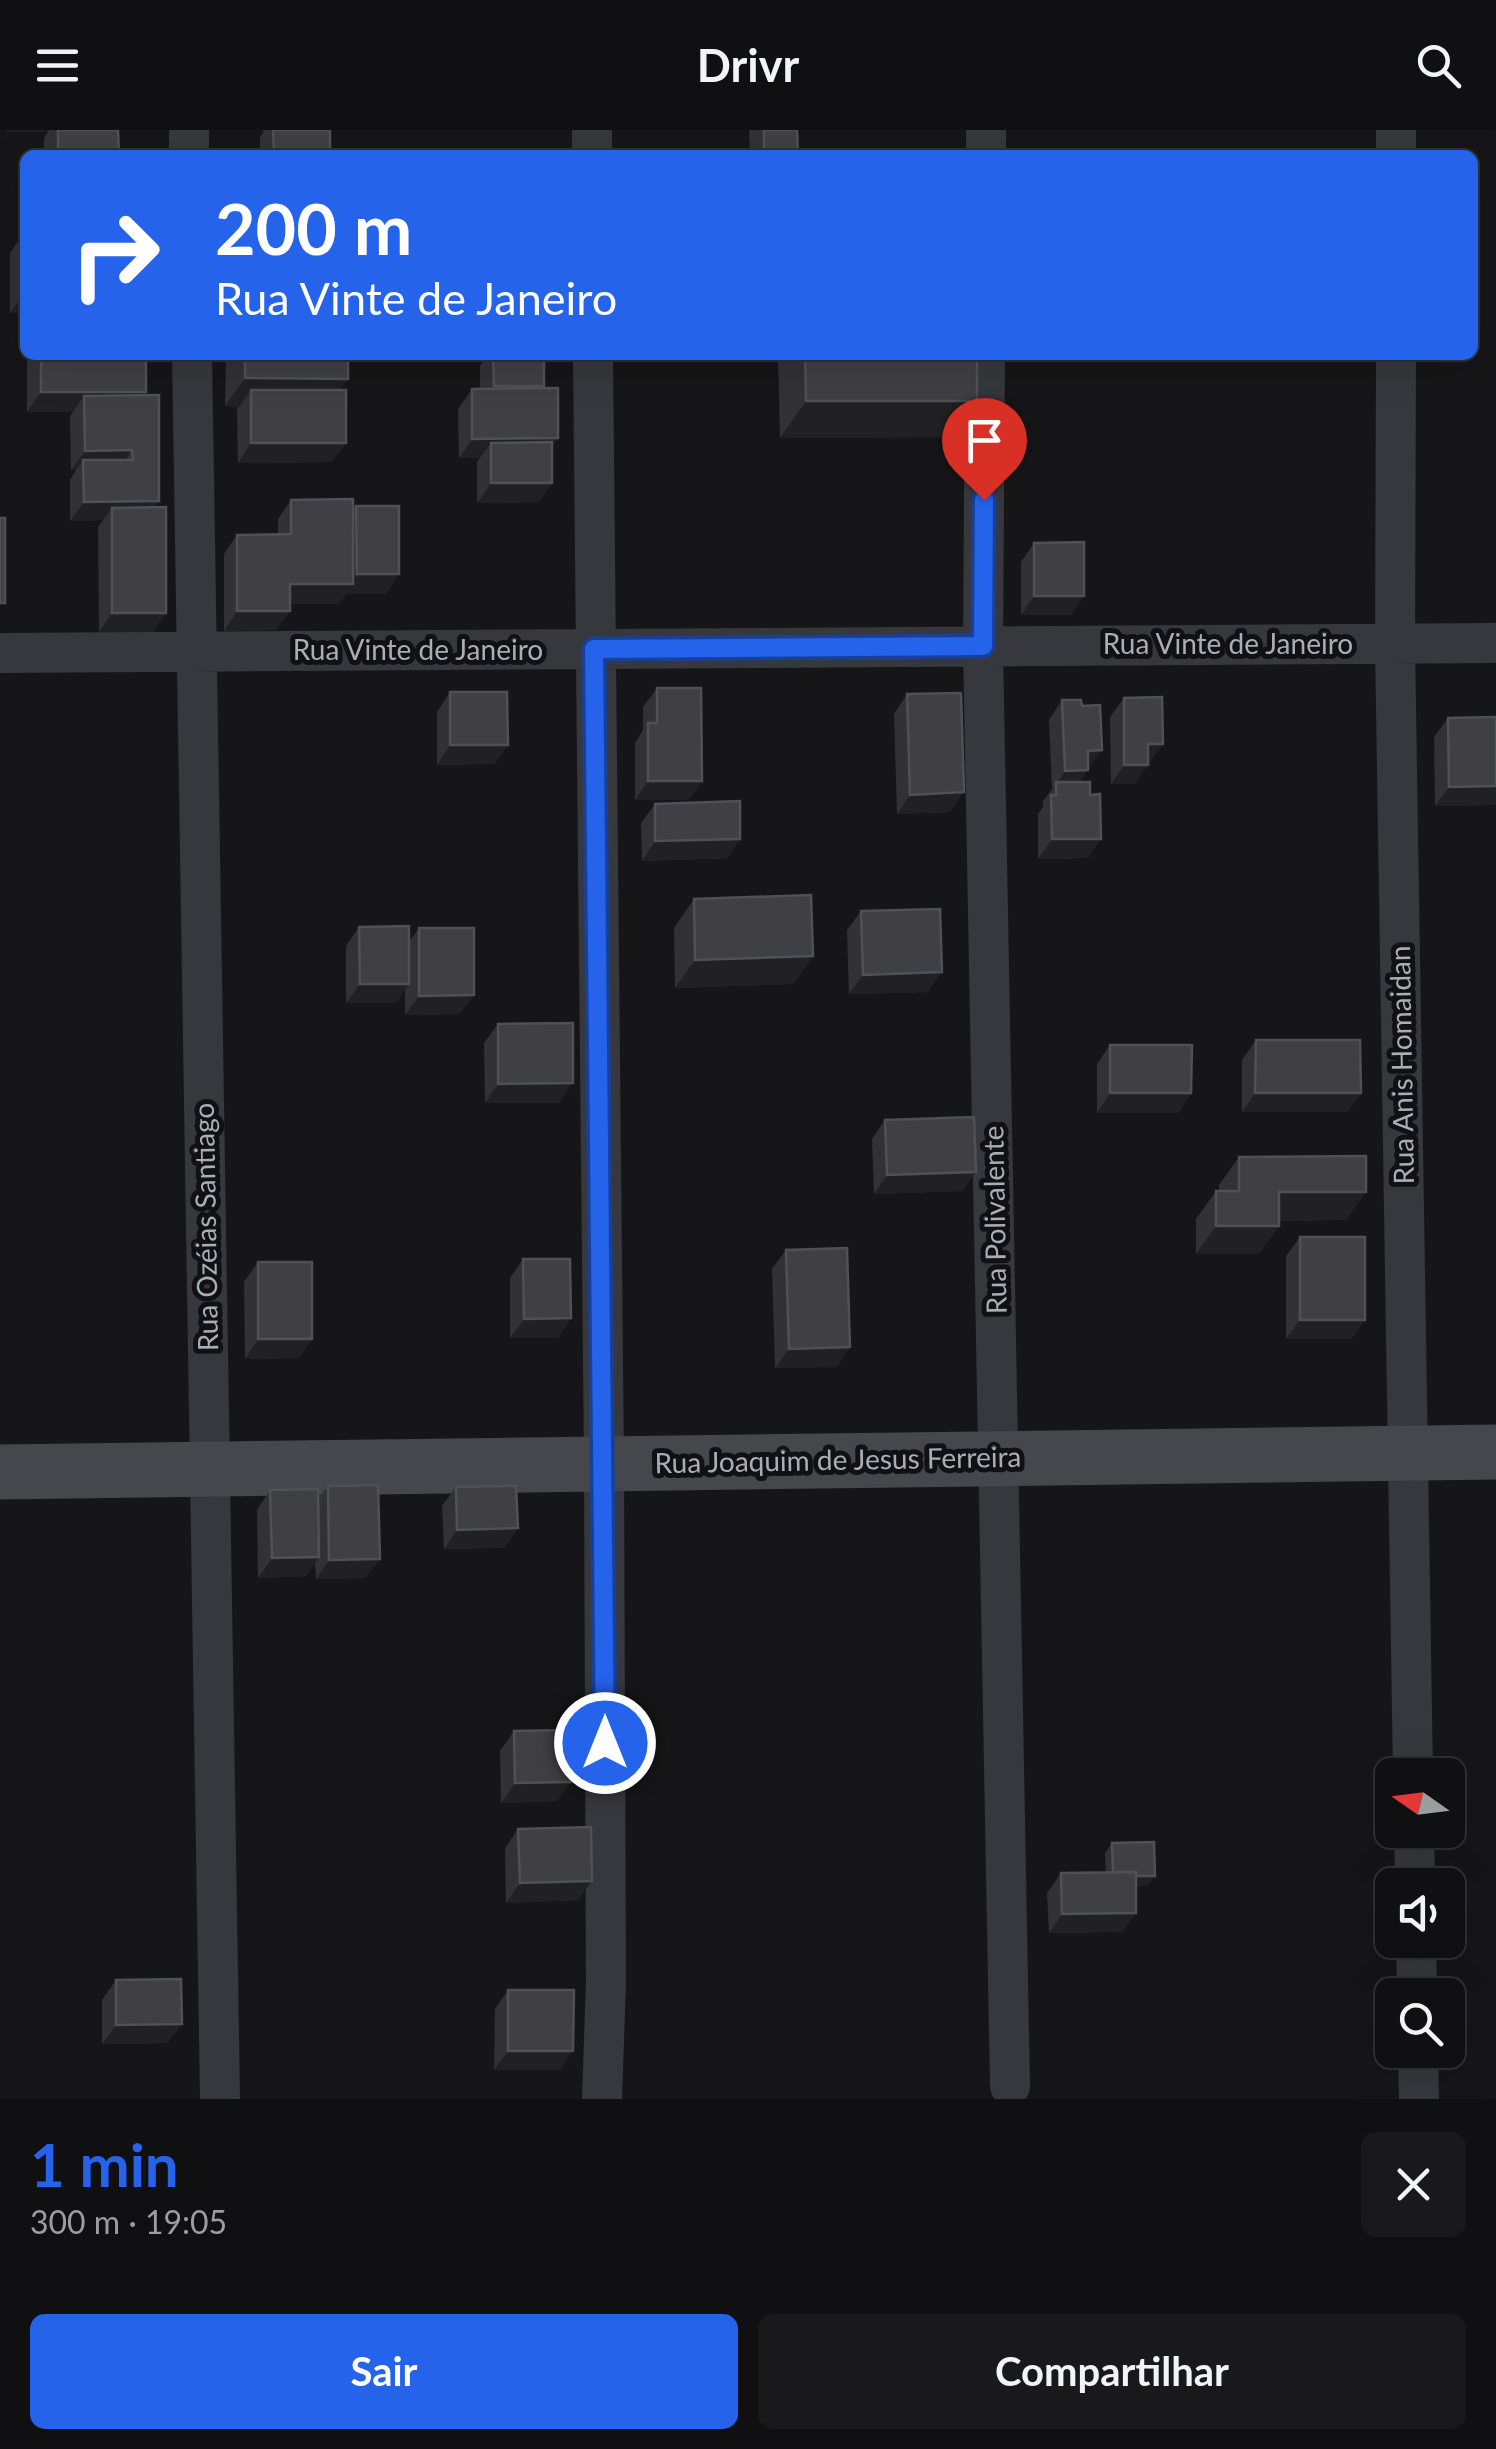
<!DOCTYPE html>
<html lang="pt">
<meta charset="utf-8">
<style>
body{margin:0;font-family:Lato,sans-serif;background:#19191b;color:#f1f3f6;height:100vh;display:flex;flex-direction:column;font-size:38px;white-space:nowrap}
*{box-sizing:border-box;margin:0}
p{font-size:32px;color:#9c9d9f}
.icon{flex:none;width:55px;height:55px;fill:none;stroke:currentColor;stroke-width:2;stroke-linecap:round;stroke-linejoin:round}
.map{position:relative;height:1969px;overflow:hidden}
.side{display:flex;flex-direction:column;background:#101012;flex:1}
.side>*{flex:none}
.top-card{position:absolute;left:20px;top:20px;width:1458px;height:210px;border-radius:15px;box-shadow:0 10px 40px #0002,0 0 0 2px #303032;background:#2563eb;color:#fff;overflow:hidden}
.needle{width:65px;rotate:284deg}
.tools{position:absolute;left:1375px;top:1628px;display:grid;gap:20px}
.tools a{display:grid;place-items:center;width:90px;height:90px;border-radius:15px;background:#101012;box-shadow:0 10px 40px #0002,0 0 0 2px #303032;font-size:50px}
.pin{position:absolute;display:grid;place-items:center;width:85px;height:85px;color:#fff;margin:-102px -42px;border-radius:50% 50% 50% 0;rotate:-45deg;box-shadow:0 0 10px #0007}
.pin .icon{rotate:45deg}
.me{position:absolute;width:110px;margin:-55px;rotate:0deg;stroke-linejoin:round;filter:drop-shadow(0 0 8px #0008)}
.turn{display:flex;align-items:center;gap:35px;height:210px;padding:0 30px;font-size:45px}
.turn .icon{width:130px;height:130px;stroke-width:2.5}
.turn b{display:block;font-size:70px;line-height:85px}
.round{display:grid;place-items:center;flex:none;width:105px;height:105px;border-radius:15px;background:#19191b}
.head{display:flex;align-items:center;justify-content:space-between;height:170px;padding:0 30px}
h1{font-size:60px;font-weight:700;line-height:75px;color:#2563eb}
.action{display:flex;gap:20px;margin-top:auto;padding:20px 30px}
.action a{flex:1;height:115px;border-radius:15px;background:#2563eb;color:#fff;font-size:40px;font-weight:700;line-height:115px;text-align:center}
.action a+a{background:#19191b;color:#f1f3f6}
header{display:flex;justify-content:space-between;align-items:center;height:130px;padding:0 30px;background:#101012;font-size:45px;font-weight:700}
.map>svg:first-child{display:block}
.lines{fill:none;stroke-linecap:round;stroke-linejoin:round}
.street{stroke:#37383d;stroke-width:40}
.secondary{stroke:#45474d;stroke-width:55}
.wall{fill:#323236}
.shaded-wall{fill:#212124}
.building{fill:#3f3f44;stroke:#4f5156;stroke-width:2.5}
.route-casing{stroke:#184099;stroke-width:25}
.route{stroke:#2563eb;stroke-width:18}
.labels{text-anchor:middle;stroke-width:10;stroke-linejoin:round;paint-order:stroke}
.street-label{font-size:28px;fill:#a8adb8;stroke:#111113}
</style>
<header><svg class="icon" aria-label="menu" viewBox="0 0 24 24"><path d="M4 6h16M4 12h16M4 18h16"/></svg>Drivr<svg class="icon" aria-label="search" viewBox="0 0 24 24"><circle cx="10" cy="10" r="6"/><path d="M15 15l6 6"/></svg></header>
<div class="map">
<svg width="1496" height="1969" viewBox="0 0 1496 1969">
<rect width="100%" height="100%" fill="#161618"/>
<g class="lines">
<path class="street" d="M189,0V25
M592,0V25
M986,25V0
M1396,25V0
M192,225L220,1969
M593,225L604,1334L606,1852L602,1969
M985,225L983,516L1010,1956
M1396,225L1395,513L1413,1645
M0,523L1496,513
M1414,1700L1415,1755
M1416,1810L1417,1865
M1418,1920L1419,1969"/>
<path class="secondary" d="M0,1342L1496,1322"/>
</g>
<path class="wall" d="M7,0H118L119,25H44V8L48,2H7Z
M330,0V25H260V7L264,1L259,0H335Z
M749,0H797L798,25H750Z
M23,104L25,183H10V123Z
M29,225H146V262L143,265L166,483L153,502H99L98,397L103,390L70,391V350L76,340H71L70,286L73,282H27V228Z
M226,225H348L341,260L332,332L238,333L237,279L239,277L225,276Z
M487,225H544L542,259L552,317V353L539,372L477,373V332L480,328H459L458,279L472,259H480V236Z
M778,225H977L951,307L780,308Z
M291,370L353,380L356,376L386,464H346L339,474H290L276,500L224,501V424L237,405H278V389Z
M1034,413L1071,485H1021V432Z
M657,558L702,651L688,670H635V613L643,600V577Z
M450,562L508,615L494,634L437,635V582Z
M907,564L950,682L897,684L894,584Z
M1124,568L1163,614L1134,654H1111L1110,587Z
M1062,570L1088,639L1080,652L1088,728L1038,729V684L1043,677V671L1052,659L1049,590Z
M1496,587V675L1435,676L1434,607L1448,588Z
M655,674L740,709L727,728L642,731L641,693Z
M694,769L813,826L793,854L675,858L674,798Z
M861,781L928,862L849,864L847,800Z
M359,797L409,812L419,798L460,884L405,885V859L396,873H346V816Z
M498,894L559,973H485L484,913Z
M1256,910L1361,963L1347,982H1242V930Z
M1110,915L1191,963L1178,983H1097V934Z
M885,990L976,1042L962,1061L874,1064L872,1009Z
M1239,1027L1346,1090L1279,1091V1096L1259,1124H1196V1089L1216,1061H1219V1055Z
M1300,1107L1365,1190L1351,1209H1286V1126Z
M786,1120L837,1237L775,1238L772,1139Z
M523,1129L571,1188L558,1208H510V1148Z
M258,1132L312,1209L299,1228L245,1229L244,1152Z
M328,1356L366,1448L316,1449L315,1433L306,1446L258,1448L257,1380L270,1360L318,1369Z
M456,1357L518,1398L504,1418L444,1419L442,1376Z
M514,1601L557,1671L501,1673L500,1621Z
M518,1699L578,1770L506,1773L505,1718Z
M1112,1713L1155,1746L1148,1755L1136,1756L1123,1802L1049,1803L1047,1763L1061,1743H1106L1105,1723Z
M116,1850L168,1913L102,1914V1870Z
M508,1860L560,1940H494L495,1879Z"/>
<path class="shaded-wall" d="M8,0H50L48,2H7Z
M24,163H25V183H10Z
M245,248L348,249L328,278L251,260L239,277L225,276Z
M494,256H544L531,275L480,276Z
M41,262H146L132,281L84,266L73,282H27Z
M806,271H977L951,307L780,308Z
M558,308L544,327L491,313L480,328H459L472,309Z
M251,313H346L332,332L238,333Z
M132,320L119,340L83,330L76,340H71L85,321Z
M491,353H552L539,372L477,373Z
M159,371L146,390L112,378L103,390L70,391L84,372Z
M357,444H399L386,464H346L339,474H276L290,454H350Z
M1034,466H1084L1071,485H1021Z
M237,481H290L276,500L224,501Z
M112,483H166L153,502H99Z
M1148,614H1163L1149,633L1134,634Z
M450,615H508L494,634L437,635Z
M1102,620L1088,639V621Z
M1124,635H1148L1134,654H1111Z
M1088,640L1075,660L1056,654L1065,641Z
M648,651H702L688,670H635Z
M1496,656V675L1435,676L1449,657Z
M964,662L950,682L897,684L910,665Z
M740,709L727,728L642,731L655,711Z
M1052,709H1101L1088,728L1038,729Z
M813,826L793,854L675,858L695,830Z
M942,842L928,862L849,864L863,845Z
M360,854H409L396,873H346Z
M474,865L460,884L405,885L419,866Z
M573,953L559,973H485L498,954Z
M1110,963H1191L1178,983H1097Z
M1255,963H1361L1347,982H1242Z
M976,1042L962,1061L874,1064L887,1045Z
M1279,1062H1366L1346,1090L1259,1091Z
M1216,1096H1279L1259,1124H1196Z
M571,1188L558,1208H510L524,1189Z
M1300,1190H1365L1351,1209H1286Z
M258,1209H312L299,1228L245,1229Z
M850,1217L837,1237L775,1238L789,1219Z
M518,1398L504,1418L444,1419L457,1400Z
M319,1427L306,1446L258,1448L272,1428Z
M380,1429L366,1448L316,1449L329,1430Z
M571,1652L557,1671L501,1673L515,1653Z
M1113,1746H1155L1148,1755L1106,1756Z
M592,1751L578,1770L506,1773L520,1753Z
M1136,1783L1123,1802L1049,1803L1062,1784Z
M182,1894L168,1913L102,1914L116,1895Z
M508,1921H573L560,1940H494Z"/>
<path class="building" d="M58,0H118L119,25H58Z
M273,0H330V25H274Z
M764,0H797L798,25H764Z
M23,104H25V163H24Z
M41,225H146V262H41Z
M245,225H348V249L245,248Z
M493,225H544V256H494Z
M805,225H977V271H806Z
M558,258V308L472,309V259Z
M251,260H346V313H251Z
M159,265V371L84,372L83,330H133L132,320L85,321L84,266Z
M552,312V353H491V313Z
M353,369V454H290V481H237V405L291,404V370Z
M356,376H399V444H357Z
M166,377V483H112V378Z
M0,388H5V473H0Z
M1084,412V466H1034V413Z
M657,558H701L702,651H648V593H657Z
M450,562H507L508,615H450Z
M961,563L964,662L910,665L907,564Z
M1162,567L1163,614H1148V635H1124V568Z
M1062,570H1081L1082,576L1100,575L1102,620L1088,621V640L1065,641Z
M1496,587V656L1449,657L1448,588Z
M1056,652H1090V665L1100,664L1101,709H1052L1051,665H1056Z
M740,671V709L655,711V674Z
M811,765L813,826L695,830L694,769Z
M940,779L942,842L863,845L861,781Z
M409,796V854H360L359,797Z
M419,798H474V865L419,866Z
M573,893V953L498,954V894Z
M1256,910H1360L1361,963H1255Z
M1110,915H1192L1191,963H1110Z
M974,987L976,1042L887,1045L885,990Z
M1366,1026V1062H1279V1096H1216V1061H1239V1027Z
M1300,1107H1365V1190H1300Z
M847,1118L850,1217L789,1219L786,1120Z
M523,1129H570L571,1188L524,1189Z
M258,1132H312V1209H258Z
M378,1355L380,1429L329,1430L328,1356Z
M516,1356L518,1398L457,1400L456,1357Z
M318,1359L319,1427L272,1428L270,1360Z
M570,1600L571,1652L515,1653L514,1601Z
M591,1697L592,1751L520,1753L518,1699Z
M1154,1712L1155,1746H1136V1742H1113L1112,1713Z
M1136,1742V1783L1062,1784L1061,1743Z
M181,1849L182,1894L116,1895V1850Z
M508,1860H574L573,1921H508Z"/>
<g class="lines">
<g class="route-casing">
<path id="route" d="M605,1613L594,519L983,516L984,370"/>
</g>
<use href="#route" class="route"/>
</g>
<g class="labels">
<g class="street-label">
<text x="1228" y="524">Rua Vinte de Janeiro</text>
<text x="418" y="530">Rua Vinte de Janeiro</text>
<text transform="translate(1402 935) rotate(-91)" y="10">Rua Anis Homaidan</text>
<text transform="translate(995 1090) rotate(-91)" y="10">Rua Polivalente</text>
<text transform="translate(206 1097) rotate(-91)" y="10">Rua Ozéias Santiago</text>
<text transform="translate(838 1330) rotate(-1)" y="10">Rua Joaquim de Jesus Ferreira</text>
</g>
</g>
</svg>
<div class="tools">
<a><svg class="needle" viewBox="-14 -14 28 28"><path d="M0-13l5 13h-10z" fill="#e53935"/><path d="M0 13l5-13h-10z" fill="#9c9d9f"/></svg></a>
<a><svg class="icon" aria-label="sound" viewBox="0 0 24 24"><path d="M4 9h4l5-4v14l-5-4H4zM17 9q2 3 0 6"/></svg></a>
<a><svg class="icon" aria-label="search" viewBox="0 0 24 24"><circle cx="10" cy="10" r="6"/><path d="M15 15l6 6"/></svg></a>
</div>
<div class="pin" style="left:984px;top:370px;background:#d93025"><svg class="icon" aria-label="arrive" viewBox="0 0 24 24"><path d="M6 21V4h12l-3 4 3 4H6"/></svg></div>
<svg class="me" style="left:605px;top:1613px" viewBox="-20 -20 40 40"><circle r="17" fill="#2563eb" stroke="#fff" stroke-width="3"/><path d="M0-11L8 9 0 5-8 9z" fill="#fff"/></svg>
<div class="top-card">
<div class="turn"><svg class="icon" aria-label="right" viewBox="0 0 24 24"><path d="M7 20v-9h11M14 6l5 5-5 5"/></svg><div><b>200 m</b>Rua Vinte de Janeiro</div></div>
</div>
</div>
<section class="side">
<div class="head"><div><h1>1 min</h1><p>300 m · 19:05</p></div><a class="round"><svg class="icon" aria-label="close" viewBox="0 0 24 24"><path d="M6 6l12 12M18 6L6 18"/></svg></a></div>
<div class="action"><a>Sair</a><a>Compartilhar</a></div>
</section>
